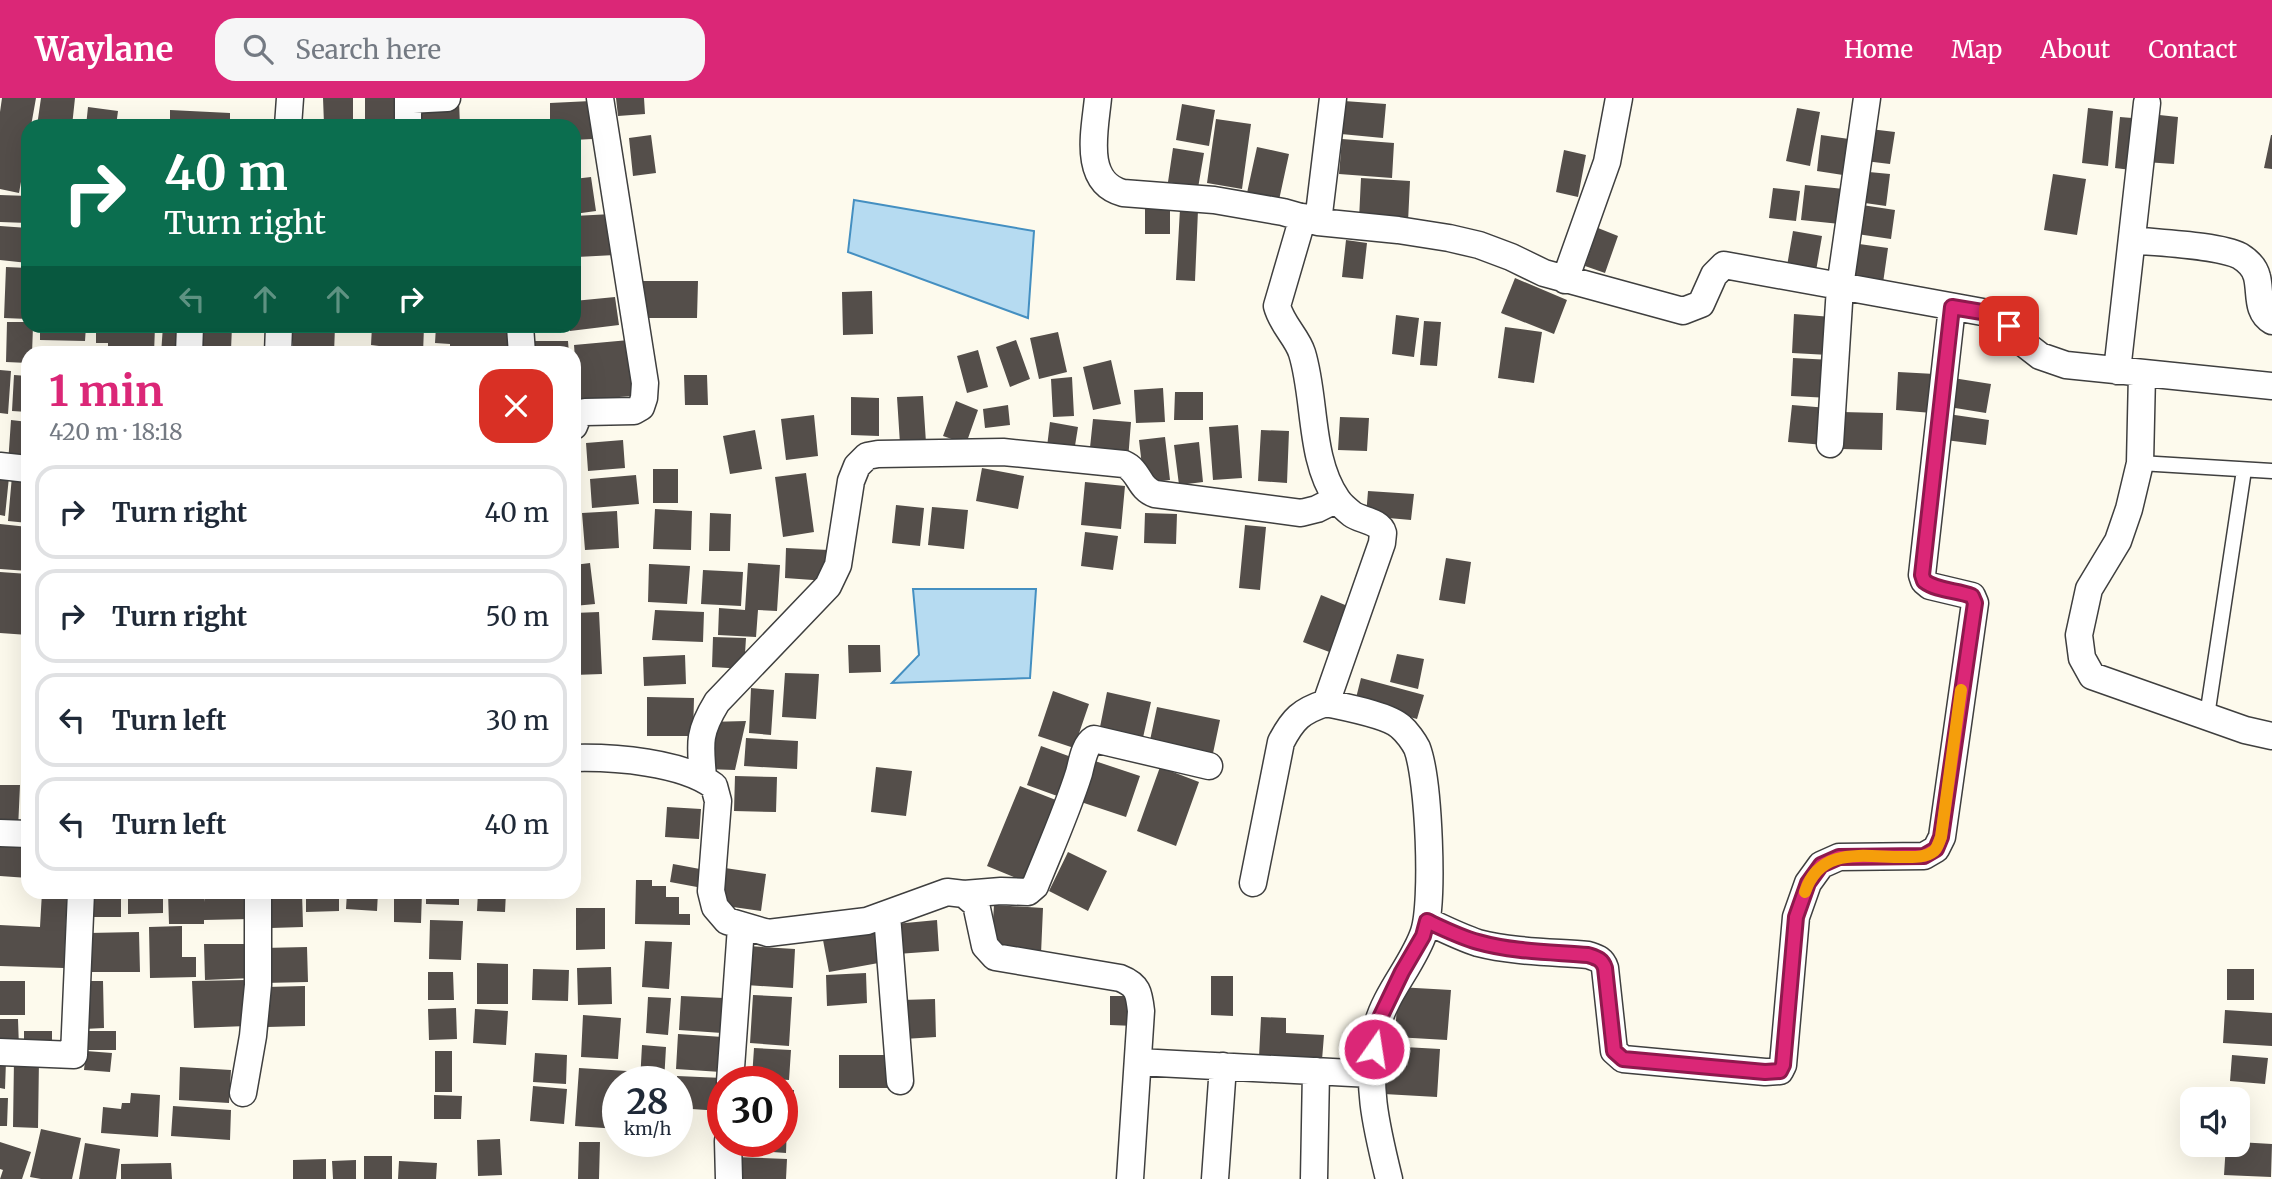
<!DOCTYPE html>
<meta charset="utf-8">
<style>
body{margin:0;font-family:Merriweather,serif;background:#f6f6f7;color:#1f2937;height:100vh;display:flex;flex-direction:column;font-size:26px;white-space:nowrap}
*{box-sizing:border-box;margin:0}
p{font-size:23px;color:#747a83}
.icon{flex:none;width:38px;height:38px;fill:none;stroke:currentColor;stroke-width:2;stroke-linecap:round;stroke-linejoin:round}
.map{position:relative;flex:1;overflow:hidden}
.panel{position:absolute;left:21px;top:248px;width:560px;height:553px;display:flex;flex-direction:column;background:#fff;border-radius:21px;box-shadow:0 7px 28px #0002}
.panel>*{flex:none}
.top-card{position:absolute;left:21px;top:21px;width:560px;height:214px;border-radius:21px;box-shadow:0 7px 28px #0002;background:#0b6e4f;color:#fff;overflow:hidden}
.buttons{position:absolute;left:2180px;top:989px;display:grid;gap:14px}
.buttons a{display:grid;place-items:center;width:70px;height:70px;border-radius:14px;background:#fff;box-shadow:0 7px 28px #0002;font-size:35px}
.speed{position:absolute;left:602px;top:968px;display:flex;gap:14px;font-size:35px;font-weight:700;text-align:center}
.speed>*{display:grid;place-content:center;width:91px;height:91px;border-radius:50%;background:#fff;box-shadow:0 7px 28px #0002;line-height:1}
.speed small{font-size:18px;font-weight:400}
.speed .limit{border:10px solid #d22;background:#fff;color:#111}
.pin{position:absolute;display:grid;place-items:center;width:60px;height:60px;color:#fff;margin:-30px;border-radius:14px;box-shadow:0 4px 10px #0006}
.me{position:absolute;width:77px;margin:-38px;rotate:13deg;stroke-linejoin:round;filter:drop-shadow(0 0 5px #0008)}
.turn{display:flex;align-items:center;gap:24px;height:147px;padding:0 28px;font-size:32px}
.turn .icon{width:91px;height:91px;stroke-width:2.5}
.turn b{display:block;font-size:49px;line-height:60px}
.lanes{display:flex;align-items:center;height:66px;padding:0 28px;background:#0003;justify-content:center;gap:35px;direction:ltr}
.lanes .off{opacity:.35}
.round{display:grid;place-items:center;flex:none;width:74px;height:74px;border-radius:21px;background:#f6f6f7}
.overview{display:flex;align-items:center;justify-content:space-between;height:119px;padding:0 28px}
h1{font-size:42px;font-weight:700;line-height:52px;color:#db2777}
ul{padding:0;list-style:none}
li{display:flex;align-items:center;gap:21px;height:94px;margin:0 14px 10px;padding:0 14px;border:4px solid #e0e1e3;border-radius:21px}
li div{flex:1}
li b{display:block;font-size:26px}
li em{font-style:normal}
header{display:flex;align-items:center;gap:42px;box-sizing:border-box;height:98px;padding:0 35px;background:#db2777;color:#fff}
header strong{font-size:33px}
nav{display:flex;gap:38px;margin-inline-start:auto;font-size:24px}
.search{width:490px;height:63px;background:#f6f6f7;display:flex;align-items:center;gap:18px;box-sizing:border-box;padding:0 24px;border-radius:21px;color:#747a83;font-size:26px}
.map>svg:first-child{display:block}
.water{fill:#b6dbf1;stroke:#448fc1;stroke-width:2}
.building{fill:#544e4a}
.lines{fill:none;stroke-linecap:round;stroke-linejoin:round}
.lane-casing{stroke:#3f3f3f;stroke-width:17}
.street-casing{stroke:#3f3f3f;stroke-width:29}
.lane{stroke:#fff;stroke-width:14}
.street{stroke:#fff;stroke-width:26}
.route-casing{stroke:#8e194d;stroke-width:18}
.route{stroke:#db2777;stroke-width:12}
.slow{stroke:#f59e0b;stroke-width:12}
</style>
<header>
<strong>Waylane</strong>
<div class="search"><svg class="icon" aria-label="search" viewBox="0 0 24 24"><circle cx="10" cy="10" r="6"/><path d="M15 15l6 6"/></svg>Search here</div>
<nav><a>Home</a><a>Map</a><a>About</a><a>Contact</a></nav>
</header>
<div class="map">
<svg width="2272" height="1081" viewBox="0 0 2272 1081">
<rect width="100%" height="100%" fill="#fdfaed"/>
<path class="water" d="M854,102L1034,133L1028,220L848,154Z
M913,491H1036L1030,580L892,585L919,557Z"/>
<path class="building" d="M2,0H36L31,28H28V45L19,95L0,91V14Z
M41,0H75L72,28H37Z
M323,0H353V26H324Z
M365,0H394V28H365Z
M616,0H644L645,16L618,18Z
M459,3L460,28H422L421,4Z
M591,3L592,41L574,42V28H550V5Z
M1344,3L1386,6L1383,40L1341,36Z
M1182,6L1215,12L1209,48L1176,42Z
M88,9L118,13L116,28H86Z
M1797,10L1820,14L1810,68L1786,63Z
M2088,10L2113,13L2108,68L2082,65Z
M170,12L230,15V28H170Z
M2150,16L2178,19L2174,66L2145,64Z
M2120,19L2144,21L2139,73L2115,70Z
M1216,21L1251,26L1242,91L1207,85Z
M474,23H515V28H474Z
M1870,31L1895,34L1890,66L1865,63Z
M651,37L656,75L633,78L629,40Z
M1821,37L1849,41L1843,77L1817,73Z
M2271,37H2272V71L2264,70Z
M1342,41L1394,45L1392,80L1339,76Z
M1257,49L1289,56L1279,102L1247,95Z
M1173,50L1204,55L1198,90L1168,84Z
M1564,52L1586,57L1578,99L1556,94Z
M1869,74L1890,76L1886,108L1865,105Z
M2053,76L2086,81L2077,137L2044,132Z
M591,79L596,113L574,116V81Z
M1361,80L1410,83L1408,124L1359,121Z
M1805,87L1844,91L1840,126L1801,122Z
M1773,90L1800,93L1796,123L1769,120Z
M0,97L28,98V125L0,124Z
M1862,107L1895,112L1891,141L1857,136Z
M1145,110H1170V136H1145Z
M1180,111L1198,112L1195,183L1176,182Z
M612,116L615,157L577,159L574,118Z
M0,128L28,130V165L0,162Z
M1598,130L1618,138L1605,175L1585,168Z
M1793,133L1822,138L1816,173L1787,168Z
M1346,142L1367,145L1363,181L1342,179Z
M1852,145L1888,150L1883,185L1847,180Z
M6,169L28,170V221L4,220Z
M1515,180L1567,202L1554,236L1501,215Z
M642,183H698L697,220H642Z
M872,193L873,236L843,237L842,194Z
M615,199L619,227L570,233L569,228H574V203Z
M1794,216L1832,219L1829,257L1792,255Z
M1396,217L1419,220L1414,259L1392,256Z
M1424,223L1441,224L1437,268L1420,267Z
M7,224H28V228H33L32,256H28V265L6,264Z
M40,228H86L85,243L40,242Z
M96,228H155L154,256H108V245H96Z
M163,228H179L178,256H161Z
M195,228H232L231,252L194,250Z
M293,228H335L334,256H293Z
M372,228H424L423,256H378L379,248L371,247Z
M436,228H513L511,256H450V246L435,245Z
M1505,229L1542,234L1534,285L1498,280Z
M1058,234L1067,274L1039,281L1030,240Z
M629,242L633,298L578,302L574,247Z
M1016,242L1030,281L1010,289L996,249Z
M533,243H568L569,256H534Z
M978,252L988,289L967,295L957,258Z
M1793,260L1832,262L1830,300L1791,298Z
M1111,262L1121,306L1093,312L1083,269Z
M0,272L11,273L8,316L0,315Z
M1898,274L1935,276L1932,315L1896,312Z
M14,277L28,278V314L12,313Z
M684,277H707L708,307H685Z
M1072,279L1074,318L1053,319L1051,281Z
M1953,280L1991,286L1986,315L1949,309Z
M1163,290L1165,324L1136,325L1134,292Z
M1175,294H1203V322H1174Z
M923,298L926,345L900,346L897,299Z
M851,299L879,300V338L851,337Z
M956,303L978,312L966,346L943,338Z
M1008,307L1010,327L985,330L983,311Z
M1792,307L1828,310L1825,347L1788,344Z
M1842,314L1883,315L1882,352L1841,351Z
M1948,316L1989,322L1986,347L1945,342Z
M814,317L818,358L786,362L781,321Z
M1340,319L1369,320L1367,353L1338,352Z
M1093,321L1131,324L1128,362L1089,359Z
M11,322L28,324V367L8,366Z
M1050,324L1078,329L1074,354L1047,349Z
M1238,327L1242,380L1213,382L1209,329Z
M755,332L762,371L730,376L723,338Z
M1261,332L1289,333L1287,385L1258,383Z
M1165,339L1170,382L1144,385L1139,342Z
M623,342L625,370L588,373L586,345Z
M1199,344L1203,384L1179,387L1174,347Z
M982,370L1024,378L1018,411L976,403Z
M653,371H678V405H653Z
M806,375L814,434L783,439L775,379Z
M636,377L639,406L592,410L590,381Z
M0,378L9,379L5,418L0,417Z
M12,378L28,380V425L8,423Z
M1085,384L1125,388L1121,431L1081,427Z
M1368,393L1414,396L1411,422L1366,418Z
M896,407L924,410L920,448L892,445Z
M932,409L968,412L964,451L928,447Z
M655,411L692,413L691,452L653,451Z
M617,413L619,450L585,452L582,415Z
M710,415L731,416L730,453H709Z
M1145,415L1177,416L1176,446L1144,445Z
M574,419H576L580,456L574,457Z
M0,426L28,429V473L0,471Z
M1245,427L1266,429L1260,492L1239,490Z
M1085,434L1118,438L1113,472L1081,468Z
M786,450L829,452L827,483L785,480Z
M1446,460L1471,464L1465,506L1439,502Z
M590,465L595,506L574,508V467Z
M748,465L780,467L777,513L758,512L756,539L718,537L719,510L745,512Z
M649,466L690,468L687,506L648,504Z
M703,472L743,474L741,508L701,506Z
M0,474L28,476V537L0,535Z
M1321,497L1350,509L1332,555L1303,544Z
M655,512L704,514L703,544L652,542Z
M599,514L602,576L574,577V515Z
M713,539L746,540L744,571L712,569Z
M848,547H880L881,574L849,575Z
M1397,556L1424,561L1418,591L1390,584Z
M685,557L686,586L644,588L643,559Z
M785,575L819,576L816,621L782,619Z
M1361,580L1424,597L1417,621L1355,604Z
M751,590L774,592L771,637L749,635Z
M1053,593L1089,606L1074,650L1038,638Z
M1107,594L1151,604L1142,644L1099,634Z
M647,599L694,600L693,638H647Z
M1157,609L1220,622L1212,660L1149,647Z
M746,623L735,672L705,671L708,624Z
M746,640L798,643L797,671L744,668Z
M1041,648L1074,660L1060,699L1027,687Z
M1095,663L1140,678L1126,719L1081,704Z
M876,669L912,673L906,718L871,714Z
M1160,669L1199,684L1176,748L1137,733Z
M735,678L777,679L776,714L734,713Z
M0,687H20L18,731H0Z
M1020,688L1061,704L1028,785L987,768Z
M667,709L701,711L699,741L665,739Z
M0,743L28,745V780L0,778Z
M1068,754L1107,773L1088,813L1049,793Z
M673,766L700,771L697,789L670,784Z
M725,770L766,776L761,813L719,807Z
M636,782H652V788H666V799H679V816H690V827L635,826Z
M42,794H67L64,870L0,868V827L40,829Z
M87,794H121V819H88Z
M128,794H163V815L128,816Z
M168,794H204V804L205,794H250L251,821L204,822V826H169Z
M271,794H302L303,829L271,830Z
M306,794H339V813L306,814Z
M347,794H378L377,813L346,811Z
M394,794H422L421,825L394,824Z
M426,794H459V807L426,806Z
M478,794H506L505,814L477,813Z
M994,807L1043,810L1041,856L991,854Z
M576,810H605V851L576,852Z
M430,822L463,823L461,862L429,861Z
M937,822L939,853L897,856L895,826Z
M182,828V859H196V879L150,880L149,829Z
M879,833L884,864L829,874L823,842Z
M139,834L140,874H88V835Z
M645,843L672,844L669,891L642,889Z
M204,846H251L252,880L205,882Z
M748,848L795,851L793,890L746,887Z
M307,849L308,884L264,885L263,850Z
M477,865L508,866V906H477Z
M611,869L612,906L578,907L577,870Z
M533,871L569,872L568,903L532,902Z
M2227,871H2254V902H2227Z
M428,874H453L454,902H428Z
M866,875L867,905L827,908L826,877Z
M1211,878H1233V918L1211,917Z
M246,882L247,928L194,930L192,883Z
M0,883H25V917H0Z
M83,883H103L104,930L84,931Z
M305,888V928L267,929L266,889Z
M1398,889L1451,892L1447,942L1395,939Z
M753,897L792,899L789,948L750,945Z
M681,898L724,900L722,935L679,932Z
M1110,898H1136L1135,928L1110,927Z
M648,899L671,900L668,937L646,935Z
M935,901L936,939L904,941L902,902Z
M456,910L457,941L429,942L428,911Z
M475,911L508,913L506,947L473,945Z
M2225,912L2272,915V948L2223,945Z
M583,917L621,920L618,961L581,959Z
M1261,919L1286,920V935L1324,937L1322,962L1259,959Z
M0,921H18L19,950H0Z
M24,933H52V952H24Z
M84,933H116V952H85Z
M678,936L723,939L721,974L676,971Z
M642,947L666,949L664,984H640Z
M1386,948L1440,951L1437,999L1384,996Z
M754,950L791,952L789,982L752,980Z
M86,953L112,955L110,974L84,972Z
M435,953H452V994H435Z
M535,955L567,957L566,986L533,984Z
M839,957H890V990H839Z
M2232,957L2268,960L2265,986L2230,983Z
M14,961H39L38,1030L13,1029Z
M0,963H6L5,991L0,990Z
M180,969L231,972L229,1005L179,1002Z
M579,970L627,973L626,984H618V1031L575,1028Z
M677,978L723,980L721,1013L677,1010Z
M533,988L567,991L564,1026L530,1023Z
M782,992H794L792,1021H782Z
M131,995L160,997L158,1039L101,1035L103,1009L121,1011L122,1005H130Z
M434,997L462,998L461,1021H434Z
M0,1000H8L7,1028H0Z
M173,1008L231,1012L230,1042L171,1038Z
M782,1027H787L786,1055L743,1052V1043H782Z
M41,1031L81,1040L72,1081H41L30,1079Z
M500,1041L502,1077L478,1078L477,1042Z
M0,1044L31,1054L22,1081H0L3,1072L0,1071Z
M579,1044H600L599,1081H578Z
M2238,1044L2272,1046L2271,1079L2224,1077L2226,1046H2238Z
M85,1045L120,1051L116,1081H79Z
M364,1058H392V1081H364Z
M736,1059L787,1061L786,1081H735Z
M326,1061V1081H293V1062Z
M356,1062V1081H333L332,1063Z
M399,1063L437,1065L436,1081H398Z
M171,1065L172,1081H121V1066Z"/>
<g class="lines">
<g class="lane-casing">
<path id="lane" d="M2140,365L2272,373
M2207,618L2244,372"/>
</g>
<g class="street-casing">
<path id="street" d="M408,0V2L447,0
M1098,0C1095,32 1082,84 1123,95L1214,102L1283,114L1318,124L1398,132L1449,140L1479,147L1511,159L1544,175L1683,213L1701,206L1714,177L1724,167L1988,215L2009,228L2022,244L2040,258L2066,267L2272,288
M288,28L290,0
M408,28V2
M1303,119L1277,208C1282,227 1297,239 1302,255C1316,300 1309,361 1337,401C1340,406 1347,412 1352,416C1360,422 1380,423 1383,435C1383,436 1382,444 1382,445L1326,605C1344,609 1389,617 1401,629C1407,634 1414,644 1417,650C1429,682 1434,803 1424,834C1414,865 1384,897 1377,929C1365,984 1376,1028 1389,1081
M1318,124L1333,0
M2132,142C2158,145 2219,147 2240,158C2248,163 2255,170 2257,179C2261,195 2256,214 2272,223
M1565,182L1607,64L1619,0
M520,228L522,256
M189,256L190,228
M278,256L279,228
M2117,273L2147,5
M2142,276L2140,365L2129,411L2118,443L2089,491L2079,537L2082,560L2092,578L2245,632L2272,638
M574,328L578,318L585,314L634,313L641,309L644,300L645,285L600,0
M1830,346L1840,189L1867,0
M0,368L28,371
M574,660C614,659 682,664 714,688L718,703L711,793L715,809L727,823L768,835L867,823L947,794L964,796L976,806L985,848L995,859L1120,880C1138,887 1139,895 1141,913L1130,1081
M703,679C700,645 698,635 717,604L828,488L838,467L851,383L857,368L867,358L878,356L1003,354L1124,366C1140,373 1138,390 1155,396L1301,415L1317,411L1337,401
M0,735L28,736
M1253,785L1281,644C1293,621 1301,613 1326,605
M964,796L1001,793L1028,794L1035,788C1050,751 1067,713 1079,675C1082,664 1084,647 1094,641L1209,668
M887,817L900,983
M1427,823C1444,831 1460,839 1478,845C1513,854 1552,854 1588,857C1597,860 1602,861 1605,870L1614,953L1623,961L1765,974L1780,973L1783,967L1796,819L1808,785L1821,767L1839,759L1924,758L1936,751L1942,739L1975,505L1972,498L1930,488L1924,483L1922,477L1952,209
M0,954L74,957L81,794
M1138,964L1371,976
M730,984L741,829
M243,995L253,938L258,887V794
M728,1043L729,1081
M1215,1081L1223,968
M1314,1081L1316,973"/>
</g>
<use href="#lane" class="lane"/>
<use href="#street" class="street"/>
</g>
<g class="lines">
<g class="route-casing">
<path id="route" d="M1374,951L1377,926L1402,874L1423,838L1427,823C1444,831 1460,839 1478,844C1513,854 1552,854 1588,857C1597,860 1602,861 1605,870L1614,953L1623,961L1765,974L1780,973L1783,967L1796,819L1808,785L1821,767L1839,759L1924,758L1936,751L1941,739L1975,505L1972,498C1957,492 1937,493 1924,483L1922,477L1952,209L1988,215L2009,228"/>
</g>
<use href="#route" class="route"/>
<path class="slow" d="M1805,794C1820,748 1863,759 1902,759C1914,759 1925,760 1934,753C1938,749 1939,744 1941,739L1961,592"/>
</g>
</svg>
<div class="buttons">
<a><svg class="icon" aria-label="sound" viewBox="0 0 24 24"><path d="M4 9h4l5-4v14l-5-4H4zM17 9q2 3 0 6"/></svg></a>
</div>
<div class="speed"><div>28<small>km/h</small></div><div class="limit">30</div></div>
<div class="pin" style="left:2009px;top:228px;background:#d93025"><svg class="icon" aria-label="arrive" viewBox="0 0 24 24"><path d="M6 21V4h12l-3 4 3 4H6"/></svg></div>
<svg class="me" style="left:1374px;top:951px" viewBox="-20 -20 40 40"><circle r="17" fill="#db2777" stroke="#fff" stroke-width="3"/><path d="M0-11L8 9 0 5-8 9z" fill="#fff"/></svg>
<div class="top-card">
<div class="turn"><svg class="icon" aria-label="right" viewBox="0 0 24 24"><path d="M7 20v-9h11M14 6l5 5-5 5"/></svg><div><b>40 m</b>Turn right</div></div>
<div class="lanes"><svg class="icon off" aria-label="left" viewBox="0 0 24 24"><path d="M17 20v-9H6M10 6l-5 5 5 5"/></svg><svg class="icon off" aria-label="ahead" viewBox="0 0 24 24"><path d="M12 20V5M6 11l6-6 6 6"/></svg><svg class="icon off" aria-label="ahead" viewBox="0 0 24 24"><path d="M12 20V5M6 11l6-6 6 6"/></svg><svg class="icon" aria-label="right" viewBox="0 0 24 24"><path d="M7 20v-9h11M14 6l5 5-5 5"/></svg></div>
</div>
<section class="panel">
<div class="overview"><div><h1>1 min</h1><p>420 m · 18:18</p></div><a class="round" style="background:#d93025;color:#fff"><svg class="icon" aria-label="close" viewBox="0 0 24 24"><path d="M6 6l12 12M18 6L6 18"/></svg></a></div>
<ul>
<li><svg class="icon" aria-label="right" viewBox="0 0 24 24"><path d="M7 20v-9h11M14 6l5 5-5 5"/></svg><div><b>Turn right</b></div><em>40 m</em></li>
<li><svg class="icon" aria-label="right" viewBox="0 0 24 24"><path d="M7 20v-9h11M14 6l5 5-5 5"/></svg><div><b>Turn right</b></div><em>50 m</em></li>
<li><svg class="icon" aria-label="left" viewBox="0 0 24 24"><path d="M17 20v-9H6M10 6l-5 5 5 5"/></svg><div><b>Turn left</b></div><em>30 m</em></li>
<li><svg class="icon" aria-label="left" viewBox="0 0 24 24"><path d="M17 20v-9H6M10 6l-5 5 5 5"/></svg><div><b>Turn left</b></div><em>40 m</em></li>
</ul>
</section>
</div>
